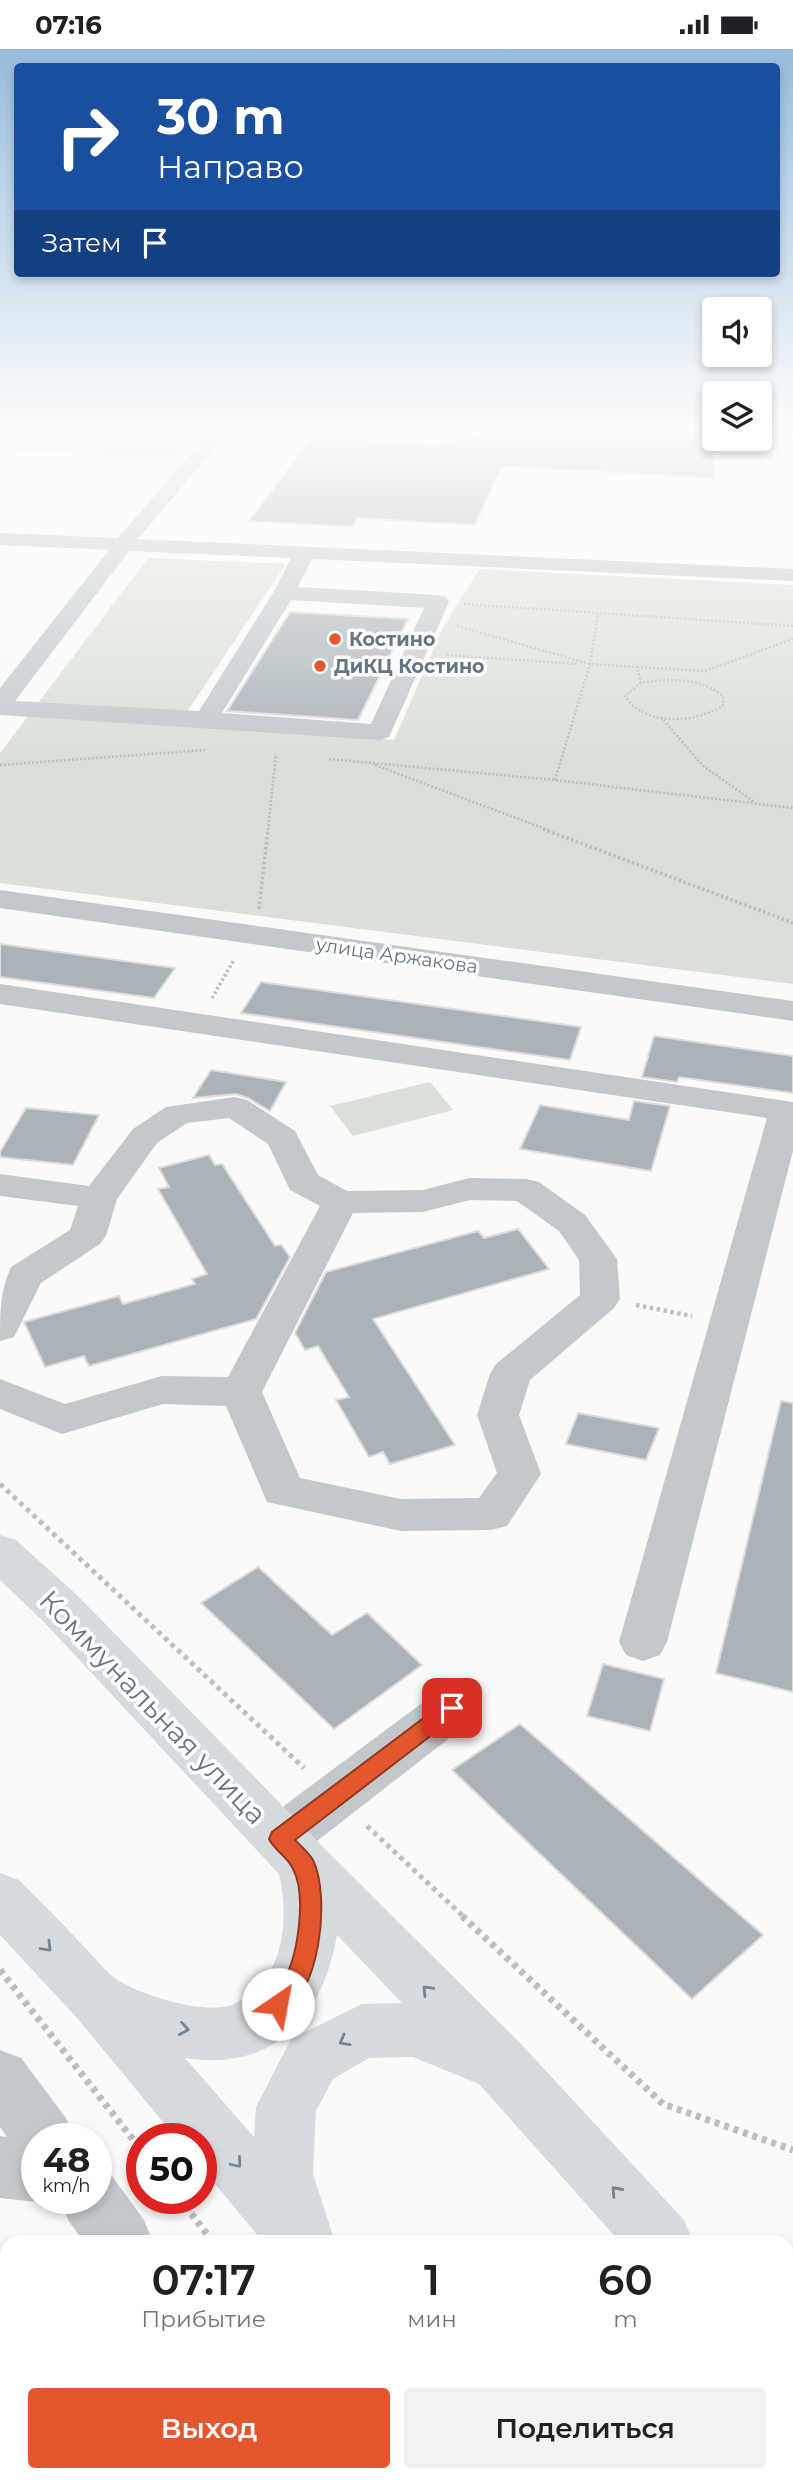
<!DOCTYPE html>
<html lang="ru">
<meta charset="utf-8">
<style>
body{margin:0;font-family:Montserrat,sans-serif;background:#f2f2f2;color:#202124;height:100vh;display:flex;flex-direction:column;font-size:26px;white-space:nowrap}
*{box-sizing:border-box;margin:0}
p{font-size:23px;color:#757577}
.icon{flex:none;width:38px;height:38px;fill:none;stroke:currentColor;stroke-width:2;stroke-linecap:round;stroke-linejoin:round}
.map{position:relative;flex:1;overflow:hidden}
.side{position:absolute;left:0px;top:2186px;width:794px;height:247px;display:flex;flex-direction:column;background:#fff;border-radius:21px 21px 0 0;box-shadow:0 4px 10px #0003}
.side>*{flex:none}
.banner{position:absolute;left:14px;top:14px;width:766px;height:214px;border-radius:7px;box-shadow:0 4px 10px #0003;background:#1a4fa0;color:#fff;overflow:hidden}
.controls{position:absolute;left:702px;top:248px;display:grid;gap:14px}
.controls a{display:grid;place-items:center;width:70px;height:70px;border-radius:7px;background:#fff;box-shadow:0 4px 10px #0003;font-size:35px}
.speed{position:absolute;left:21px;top:2074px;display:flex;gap:14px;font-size:35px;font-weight:700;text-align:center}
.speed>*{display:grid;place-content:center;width:91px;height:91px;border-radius:50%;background:#fff;box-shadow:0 4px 10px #0003;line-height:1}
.speed small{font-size:18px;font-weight:400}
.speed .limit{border:10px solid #d22;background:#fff;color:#111}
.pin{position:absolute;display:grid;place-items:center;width:60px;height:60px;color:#fff;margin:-30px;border-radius:14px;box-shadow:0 4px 10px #0006}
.me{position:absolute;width:77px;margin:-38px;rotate:33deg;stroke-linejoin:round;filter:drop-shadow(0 0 5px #0008)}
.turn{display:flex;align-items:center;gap:24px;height:147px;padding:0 28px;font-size:32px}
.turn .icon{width:91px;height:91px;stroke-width:2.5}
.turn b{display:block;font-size:49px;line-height:60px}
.then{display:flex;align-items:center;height:66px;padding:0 28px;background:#0003;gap:14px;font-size:26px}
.eta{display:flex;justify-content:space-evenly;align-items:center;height:119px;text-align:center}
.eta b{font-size:42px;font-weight:600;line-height:49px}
.primary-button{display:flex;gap:14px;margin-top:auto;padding:14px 28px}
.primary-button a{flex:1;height:80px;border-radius:7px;background:#e4572e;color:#fff;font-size:28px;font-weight:600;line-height:80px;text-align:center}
.primary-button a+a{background:#f2f2f2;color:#202124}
.status{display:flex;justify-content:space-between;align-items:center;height:49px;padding:0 35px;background:#fff;direction:ltr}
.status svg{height:19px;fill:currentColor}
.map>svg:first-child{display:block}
.green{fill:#dadfd7}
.building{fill:#aab3b9;stroke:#dcdcda;stroke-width:2}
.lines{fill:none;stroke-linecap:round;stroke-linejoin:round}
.path-far4{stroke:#bbbfc2;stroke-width:2.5;stroke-dasharray:2 2;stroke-linecap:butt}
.path-far3{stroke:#bbbfc2;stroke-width:3.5;stroke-dasharray:2.5 2.5;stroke-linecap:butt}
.path-far2{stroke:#bbbfc2;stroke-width:4.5;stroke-dasharray:3.5 3.5;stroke-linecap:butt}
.path-far1{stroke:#bbbfc2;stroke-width:5;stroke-dasharray:4.5 4.5;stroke-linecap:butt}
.path{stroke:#bbbfc2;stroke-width:7;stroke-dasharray:5 5;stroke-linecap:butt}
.minor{fill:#c3c8cc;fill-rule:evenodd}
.major{fill:#d6dbdf;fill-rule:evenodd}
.oneway{stroke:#768591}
.route{fill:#e4572e;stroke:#94391e;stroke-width:2}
.poi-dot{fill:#e4572e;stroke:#fff;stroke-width:2.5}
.labels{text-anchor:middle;stroke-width:7;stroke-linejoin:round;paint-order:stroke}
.far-poi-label{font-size:19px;font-weight:bold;fill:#657683;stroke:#fff;text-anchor:start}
.far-street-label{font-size:19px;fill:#657683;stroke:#fff}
.near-street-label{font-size:28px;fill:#657683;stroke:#fff}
</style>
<div class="status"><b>07:16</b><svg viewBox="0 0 49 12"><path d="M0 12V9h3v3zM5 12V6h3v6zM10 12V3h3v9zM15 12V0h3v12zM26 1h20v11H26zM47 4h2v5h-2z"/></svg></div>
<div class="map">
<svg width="793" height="2431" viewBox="0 0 793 2431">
<rect width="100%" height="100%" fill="#fafaf8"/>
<path class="green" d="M0,377H198L171,409L0,401Z
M148,509L286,515L179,675L394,691L444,576L480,520L793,536V935L0,834V704Z
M430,1033L453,1061L353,1087L330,1057Z"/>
<path class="building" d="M517,377H688L714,386V429L502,417L475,476L357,469L352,478L249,472L312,388L438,395Z
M290,563L408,570L358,671L227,662Z
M0,895L175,919L154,949L0,928Z
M261,933L581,978L570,1011L241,964Z
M654,987L793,1007V1044L679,1028L677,1033L642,1028Z
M211,1021L286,1033L270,1062L248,1049L236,1045L193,1049Z
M634,1052L670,1057L651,1122L520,1100L540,1056L629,1071Z
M26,1059L99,1066L73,1116L0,1108V1103Z
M209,1106L215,1116L222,1115L275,1197L281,1196L290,1208L256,1270L89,1317L84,1307L45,1318L24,1273L119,1247L123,1255L195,1235L192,1230L207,1225L158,1140L169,1138L159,1119Z
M518,1180L549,1220L373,1270L455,1396L390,1415L383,1403L369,1408L336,1351L349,1348L318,1297L305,1301L295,1284L326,1223L478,1182L484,1189Z
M781,1352L793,1354V1643L716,1624Z
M578,1364L659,1379L646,1411L566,1395Z
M258,1518L332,1586L367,1564L422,1616L334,1680L201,1554Z
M603,1615L664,1630L650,1682L587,1667Z
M520,1675L763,1886L692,1950L452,1721Z"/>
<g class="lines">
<path class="path-far4" d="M464,555L793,577
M457,577L590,615L637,618L641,634
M447,606L578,615
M637,618L705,622L793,590
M663,631C685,631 706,633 723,647V657C695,674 644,678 625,647L641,634Z
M661,668L702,716L754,753
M329,710L555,731L793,759
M0,716L205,701
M375,716L548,781
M555,731L590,615L598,564
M268,781L276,705"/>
<path class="path-far3" d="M543,780L793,874
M259,860L268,780
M212,949L234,911"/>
<path class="path-far2" d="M636,1256L692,1267"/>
<path class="path-far1" d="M0,1435L304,1719
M367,1777L464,1868"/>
<path class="path" d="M462,1867L663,2055L793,2101
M0,1921L142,2102
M179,2149L213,2193
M396,2426L401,2431"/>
<path class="minor" d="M215,377H233L138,490L793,520V532L312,510L298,538L438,546L446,548L449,553L389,688L380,691L0,666V639L109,501L0,496V484L118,489ZM129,502L291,509L273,544L199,662L15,652ZM291,551L424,559L371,675L222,664Z
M0,841L793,952V972L0,859Z
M0,935L793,1053V1102L667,1593L660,1606L643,1612L626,1606L619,1593L767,1069L0,955Z
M235,1048L247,1051L295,1082L318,1126L347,1142L423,1141L469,1129L526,1130L539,1133L585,1166L617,1210L620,1250L614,1259L530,1331L519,1366L541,1425L507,1477L491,1481L401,1482L267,1453L226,1357L163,1355L62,1385L0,1360V1330L65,1355L162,1327L228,1328L320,1157L290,1141L268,1095L229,1069L187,1074L157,1094L117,1150L106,1187L100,1195L41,1234L14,1288L0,1292C0,1264 0,1242 11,1218L70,1181L78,1157L0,1147V1125L89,1137L133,1080L166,1058ZM470,1151L517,1152L559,1182L579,1211L580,1246L496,1315L490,1325L477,1366L497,1424L479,1449L401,1450L300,1429L262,1343L353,1164L423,1163Z
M452,1639L470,1645L477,1659L470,1673L299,1806L280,1813L261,1806L254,1790L261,1774L434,1645Z
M0,2001L21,2009L66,2069L75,2090H37V2149H46L37,2153L0,2149V2087L7,2088L0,2078Z
M96,2121L112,2127L144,2171L153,2193H84L68,2171L59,2149H96Z
M44,2426H113L111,2431H41Z
M262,2426H332L335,2431H264Z"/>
<path class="major" d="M0,1486L16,1491L78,1547L323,1798L521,1995L684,2171L693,2193H620L479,2035L413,2008L369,2009L333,2030L316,2062L313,2125L335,2193H263L201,2118V2090H177L77,1969L0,1886V1824L19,1831C43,1855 67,1879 90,1904C99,1913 109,1927 121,1933C145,1947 207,1967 234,1955C284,1933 290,1872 279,1825L44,1573L0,1531ZM337,1886L402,1954L362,1955L291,1990L256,2058L254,2088L185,2009C274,2023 323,1968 337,1886Z
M788,2203L793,2204V2268L788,2267Z
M788,2291L793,2293V2363L788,2361Z
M476,2426H547L550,2431H478Z"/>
</g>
<defs><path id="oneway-chevron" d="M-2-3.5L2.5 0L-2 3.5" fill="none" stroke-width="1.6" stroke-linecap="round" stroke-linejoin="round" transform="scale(1.75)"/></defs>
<g class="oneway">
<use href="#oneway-chevron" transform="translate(47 1898) rotate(46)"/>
<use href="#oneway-chevron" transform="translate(427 1941) rotate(-134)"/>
<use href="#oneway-chevron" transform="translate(184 1980) rotate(10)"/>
<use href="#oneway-chevron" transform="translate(344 1992) rotate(151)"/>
<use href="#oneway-chevron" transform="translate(237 2114) rotate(50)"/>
<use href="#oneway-chevron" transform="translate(616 2142) rotate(-132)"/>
</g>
<linearGradient id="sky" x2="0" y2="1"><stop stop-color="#96bcdc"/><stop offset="0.53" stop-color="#fdfdfc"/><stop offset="1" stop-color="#fdfdfc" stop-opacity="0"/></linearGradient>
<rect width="793" height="717" fill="url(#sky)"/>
<path class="route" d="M452,1651L459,1653L462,1659L459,1665L295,1791C301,1797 309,1804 313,1811C331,1848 320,1950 278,1966L270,1963L266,1955C270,1946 278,1941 283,1933C298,1908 307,1846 293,1820C288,1808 275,1802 269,1790L272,1783L445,1653Z"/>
<g class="poi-dot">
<circle cx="335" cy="590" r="7"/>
<circle cx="320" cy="617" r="7"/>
</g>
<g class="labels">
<g class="far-poi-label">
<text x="349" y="597">Костино</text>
<text x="334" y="624">ДиКЦ Костино</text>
</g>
<g class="far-street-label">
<text transform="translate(397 906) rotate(8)" y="7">улица Аржакова</text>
</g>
<g class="near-street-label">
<text transform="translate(153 1658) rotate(46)" y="10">Коммунальная улица</text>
</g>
</g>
</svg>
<div class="controls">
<a><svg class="icon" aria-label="sound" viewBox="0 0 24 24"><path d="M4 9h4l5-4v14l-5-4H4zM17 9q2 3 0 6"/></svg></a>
<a><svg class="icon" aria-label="layers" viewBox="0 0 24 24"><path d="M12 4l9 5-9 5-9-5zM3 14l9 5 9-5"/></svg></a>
</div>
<div class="speed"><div>48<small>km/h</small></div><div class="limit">50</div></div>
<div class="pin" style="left:452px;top:1659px;background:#d93025"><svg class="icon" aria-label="arrive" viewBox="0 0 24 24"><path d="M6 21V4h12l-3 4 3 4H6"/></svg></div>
<svg class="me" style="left:278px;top:1955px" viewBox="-20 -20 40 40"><circle r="19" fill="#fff"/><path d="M0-13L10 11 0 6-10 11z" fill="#e4572e"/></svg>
<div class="banner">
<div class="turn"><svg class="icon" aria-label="right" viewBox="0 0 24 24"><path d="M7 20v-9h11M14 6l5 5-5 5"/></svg><div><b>30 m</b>Направо</div></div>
<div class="then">Затем<svg class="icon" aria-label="arrive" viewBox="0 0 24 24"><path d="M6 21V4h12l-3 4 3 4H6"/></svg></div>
</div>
<section class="side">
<div class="eta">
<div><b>07:17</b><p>Прибытие</p></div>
<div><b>1</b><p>мин</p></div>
<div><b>60</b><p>m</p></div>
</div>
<div class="primary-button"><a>Выход</a><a>Поделиться</a></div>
</section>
</div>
